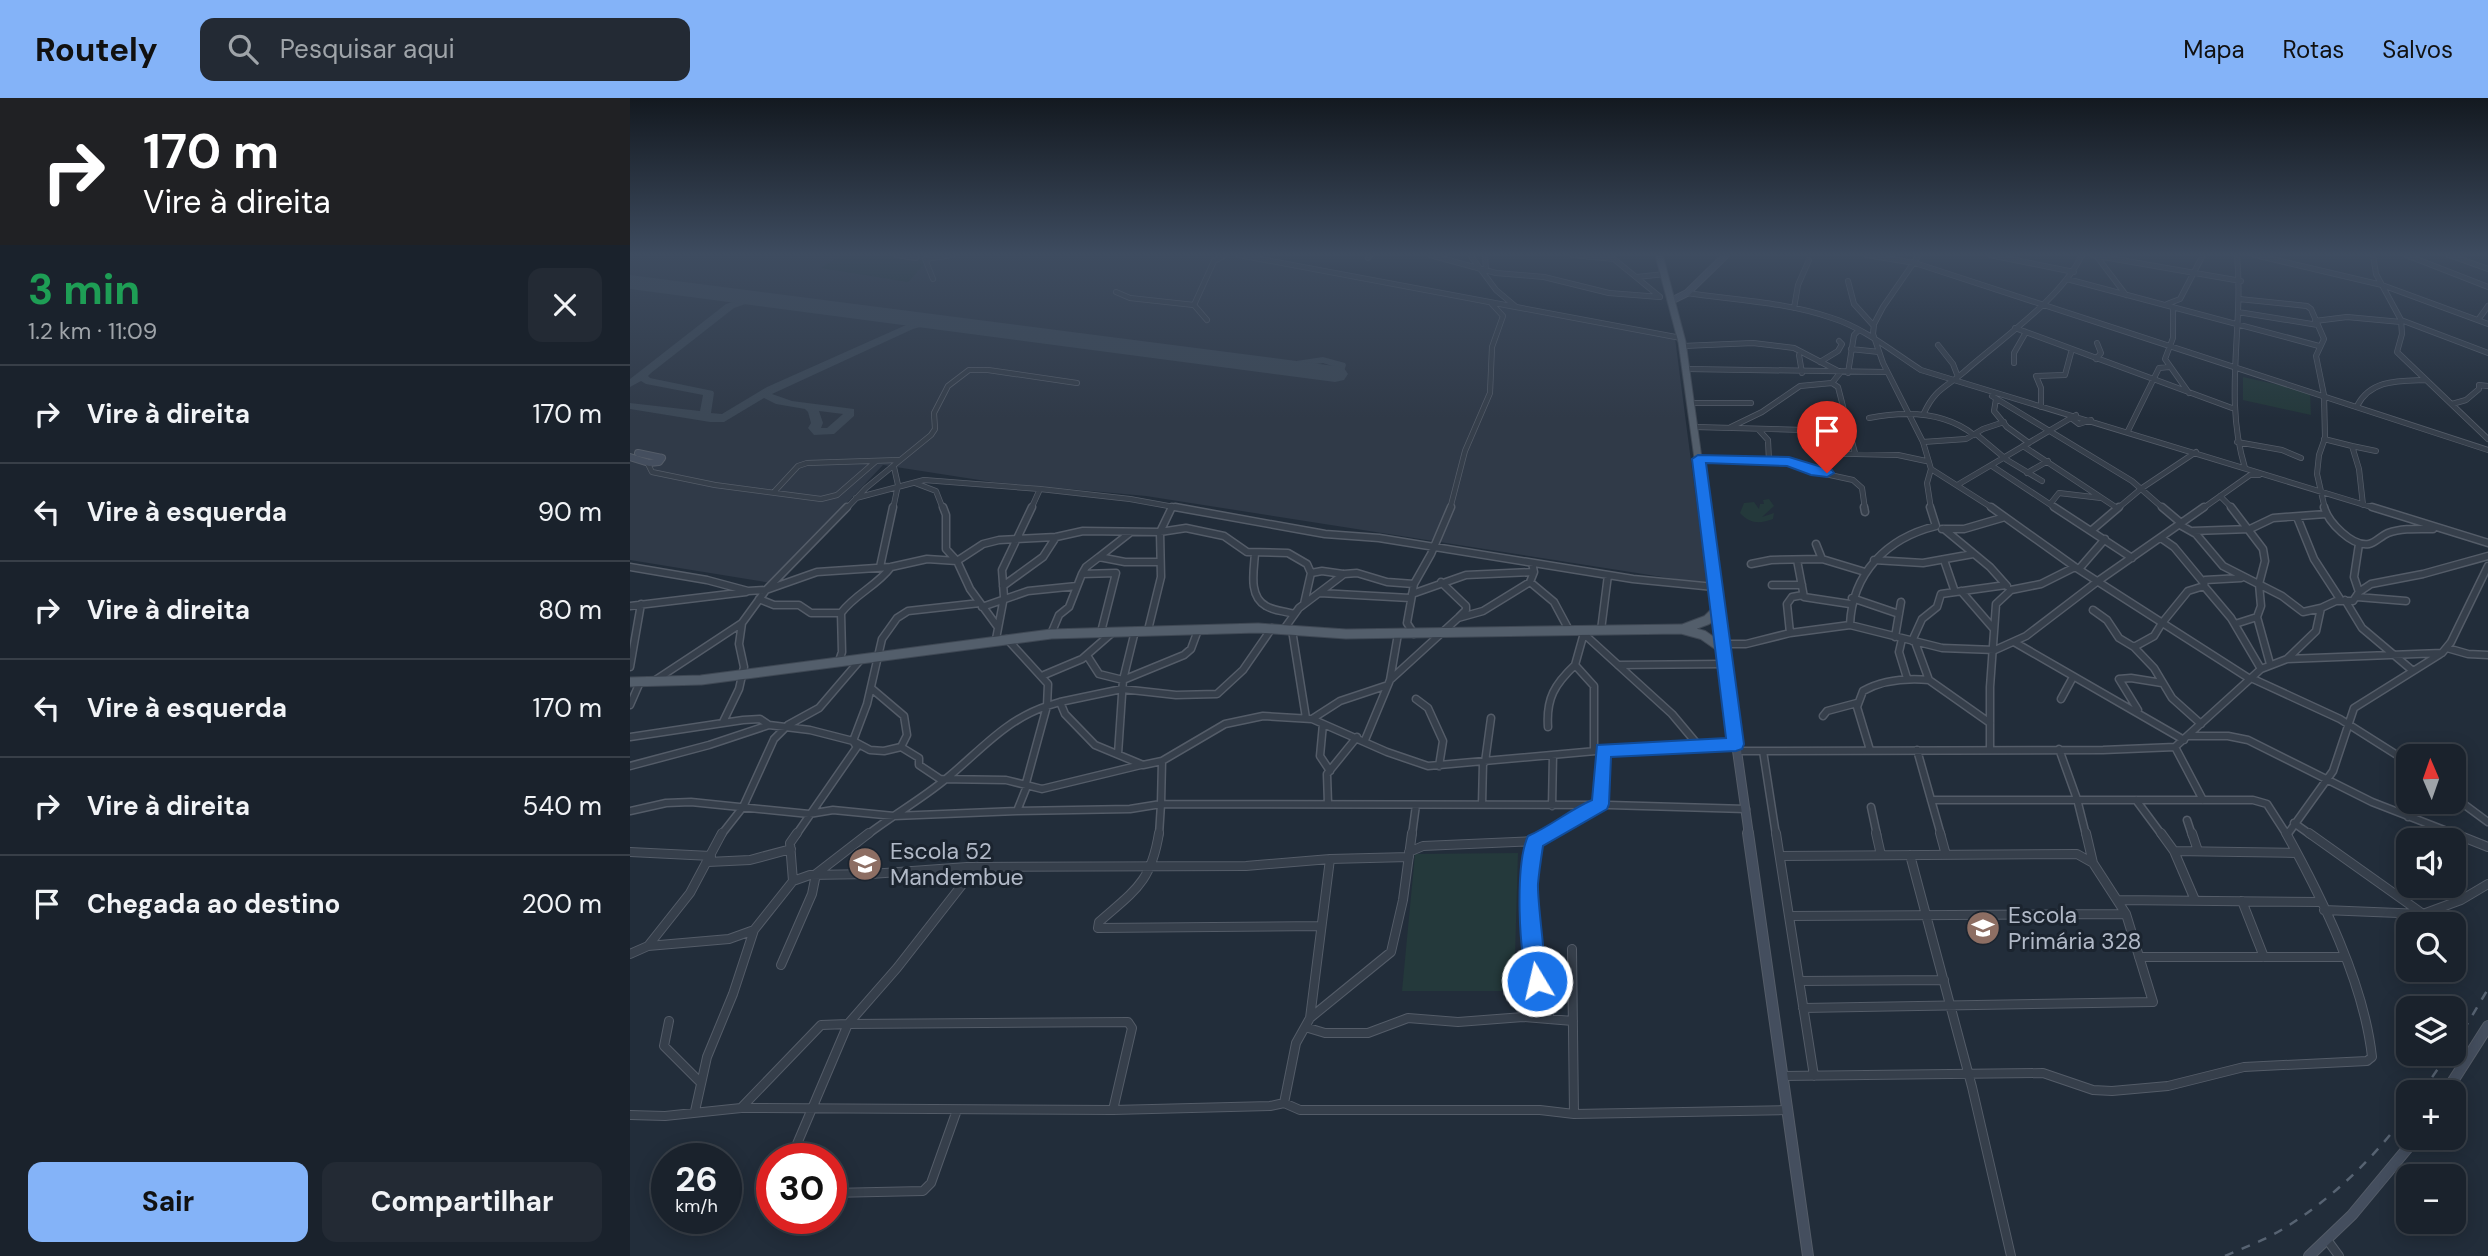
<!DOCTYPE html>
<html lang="pt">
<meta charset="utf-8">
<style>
body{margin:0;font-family:"DM Sans",sans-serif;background:#232a34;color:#f1f3f6;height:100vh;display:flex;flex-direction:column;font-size:26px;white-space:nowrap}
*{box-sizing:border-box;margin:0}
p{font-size:23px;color:#9fa4a9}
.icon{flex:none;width:38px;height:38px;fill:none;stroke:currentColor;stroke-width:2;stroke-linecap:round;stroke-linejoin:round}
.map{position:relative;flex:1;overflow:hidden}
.details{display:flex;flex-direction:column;background:#1a222c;width:630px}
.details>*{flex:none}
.hud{background:#202124;color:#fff;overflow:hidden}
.needle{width:46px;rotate:358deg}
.tools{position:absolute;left:1766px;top:646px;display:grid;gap:14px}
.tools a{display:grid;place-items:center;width:70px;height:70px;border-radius:14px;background:#1a222c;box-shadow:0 4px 18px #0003,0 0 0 2px #383f48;font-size:35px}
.speed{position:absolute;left:21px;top:1045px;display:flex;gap:14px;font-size:35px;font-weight:700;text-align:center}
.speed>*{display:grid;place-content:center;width:91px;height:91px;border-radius:50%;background:#1a222c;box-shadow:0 4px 18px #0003,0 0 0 2px #383f48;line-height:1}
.speed small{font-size:18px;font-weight:400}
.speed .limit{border:10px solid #d22;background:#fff;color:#111}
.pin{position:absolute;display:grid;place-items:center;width:60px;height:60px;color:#fff;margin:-72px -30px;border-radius:50% 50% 50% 0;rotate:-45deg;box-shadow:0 0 7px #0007}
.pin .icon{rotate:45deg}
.me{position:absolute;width:77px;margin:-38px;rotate:351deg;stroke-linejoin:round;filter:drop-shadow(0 0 5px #0008)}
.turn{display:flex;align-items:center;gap:24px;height:147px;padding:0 28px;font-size:32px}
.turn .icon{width:91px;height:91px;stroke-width:2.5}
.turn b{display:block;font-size:49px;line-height:60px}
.round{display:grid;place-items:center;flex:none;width:74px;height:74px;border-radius:14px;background:#232a34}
.head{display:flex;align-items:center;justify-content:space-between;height:119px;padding:0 28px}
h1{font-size:42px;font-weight:700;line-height:52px;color:#1e9e55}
.cta{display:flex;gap:14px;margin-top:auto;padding:14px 28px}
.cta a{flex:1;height:80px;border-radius:14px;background:#84b3f8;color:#111;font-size:28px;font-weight:700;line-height:80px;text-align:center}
.cta a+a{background:#232a34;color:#f1f3f6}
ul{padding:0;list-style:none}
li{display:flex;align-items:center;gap:21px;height:98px;padding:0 28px;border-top:2px solid #383f48}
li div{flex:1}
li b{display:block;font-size:26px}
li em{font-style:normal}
header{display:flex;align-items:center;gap:42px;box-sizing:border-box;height:98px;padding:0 35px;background:#84b3f8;color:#111}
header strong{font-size:33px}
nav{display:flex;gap:38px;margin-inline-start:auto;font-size:24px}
.search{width:490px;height:63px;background:#232a34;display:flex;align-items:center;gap:18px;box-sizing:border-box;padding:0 24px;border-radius:14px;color:#9fa4a9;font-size:26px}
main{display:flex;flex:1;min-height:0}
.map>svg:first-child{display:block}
.airport{fill:#303a48}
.green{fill:#24393b}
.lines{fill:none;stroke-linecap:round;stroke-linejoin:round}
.taxiway{fill:#3c4856;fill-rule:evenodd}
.runway{fill:#3c4856;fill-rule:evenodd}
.street-far2-casing{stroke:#545c68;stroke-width:6}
.street-far1-casing{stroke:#545c68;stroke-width:9}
.street-casing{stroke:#545c68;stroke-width:10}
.secondary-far2-casing{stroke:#545c68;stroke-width:8}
.secondary-far1-casing{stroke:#545c68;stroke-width:10}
.secondary-casing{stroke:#545c68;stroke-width:12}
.primary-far1-casing{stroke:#3f4854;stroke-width:9}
.primary-casing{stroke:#3f4854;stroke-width:11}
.street-far2{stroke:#363f4b;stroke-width:4.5}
.street-far1{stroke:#363f4b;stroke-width:6}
.street{stroke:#363f4b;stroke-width:8}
.secondary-far2{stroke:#444e5e;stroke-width:6}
.secondary-far1{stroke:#444e5e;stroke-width:8}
.secondary{stroke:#444e5e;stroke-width:10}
.primary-far1{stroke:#535e6b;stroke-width:7}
.primary{stroke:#535e6b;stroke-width:9}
.rail{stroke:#576372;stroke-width:2.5;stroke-dasharray:9 9;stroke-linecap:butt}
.route{fill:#1a73e8;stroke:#114b97;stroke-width:2}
.labels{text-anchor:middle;stroke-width:6;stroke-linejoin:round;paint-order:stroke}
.poi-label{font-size:23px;fill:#b1b9c7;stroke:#1b242f;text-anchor:start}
</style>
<header>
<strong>Routely</strong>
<div class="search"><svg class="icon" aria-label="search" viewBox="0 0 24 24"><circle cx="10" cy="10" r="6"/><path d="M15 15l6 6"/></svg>Pesquisar aqui</div>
<nav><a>Mapa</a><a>Rotas</a><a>Salvos</a></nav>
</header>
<main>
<section class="details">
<div class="hud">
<div class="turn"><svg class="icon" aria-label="right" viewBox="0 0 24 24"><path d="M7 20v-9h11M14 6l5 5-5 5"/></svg><div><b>170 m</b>Vire à direita</div></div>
</div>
<div class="head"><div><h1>3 min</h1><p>1.2 km · 11:09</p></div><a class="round"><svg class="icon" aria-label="close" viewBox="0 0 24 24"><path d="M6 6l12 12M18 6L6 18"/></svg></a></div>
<ul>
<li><svg class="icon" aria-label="right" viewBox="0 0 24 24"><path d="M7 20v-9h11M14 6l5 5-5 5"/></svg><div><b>Vire à direita</b></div><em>170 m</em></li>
<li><svg class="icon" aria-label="left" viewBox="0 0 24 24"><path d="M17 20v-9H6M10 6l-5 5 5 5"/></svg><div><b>Vire à esquerda</b></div><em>90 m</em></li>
<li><svg class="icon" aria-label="right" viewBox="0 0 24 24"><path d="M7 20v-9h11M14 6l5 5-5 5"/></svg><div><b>Vire à direita</b></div><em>80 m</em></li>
<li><svg class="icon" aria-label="left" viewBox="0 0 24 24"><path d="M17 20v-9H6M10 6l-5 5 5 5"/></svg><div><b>Vire à esquerda</b></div><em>170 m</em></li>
<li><svg class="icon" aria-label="right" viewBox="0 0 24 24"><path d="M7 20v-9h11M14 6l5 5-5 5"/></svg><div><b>Vire à direita</b></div><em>540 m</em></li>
<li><svg class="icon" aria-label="arrive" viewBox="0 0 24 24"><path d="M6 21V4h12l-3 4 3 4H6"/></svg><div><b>Chegada ao destino</b></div><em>200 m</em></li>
</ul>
<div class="cta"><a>Sair</a><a>Compartilhar</a></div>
</section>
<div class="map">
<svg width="1858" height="1158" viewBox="0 0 1858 1158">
<rect width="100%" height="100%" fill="#222d3a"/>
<path class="airport" d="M0,157H601L1045,240L1077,486L516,398L362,384L253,367L141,485L0,462Z"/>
<path class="green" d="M212,157H251L297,163L278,184L191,170Z
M1613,279L1680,294L1681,317L1613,302Z
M1139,401L1144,408L1132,419L1144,415L1143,421C1130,426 1120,426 1110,415L1114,405L1124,404L1129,411L1130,406H1134L1133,402Z
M888,755L884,893H772L785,756Z"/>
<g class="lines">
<path class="taxiway" d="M124,197L127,198V202L104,210L21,275L18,278L20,280L83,293L84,295L81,315L92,316L137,289L276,227L304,221L309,224L283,231L142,296L162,303L224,311V318L204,336L184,337L178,330L181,325L178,314L175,311L146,306L134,300L94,324H80L0,311V305L70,313L73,297L16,286L11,283L0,289V281L96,206ZM189,313L213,316L197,330H191L193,325Z
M693,259L715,265L716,267L713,276L701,278L700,276L705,269L693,265L646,272L641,269L646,266Z"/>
<path class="runway" d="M0,177L705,268L714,270L718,276L714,282L705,284L0,191Z"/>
<g class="street-far2-casing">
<path id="street-far2" d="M267,157L286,160
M609,157L1051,240
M800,157L866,175L914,179L979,195L1030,199
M840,157L866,192L885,208
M855,157L856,173
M943,157L984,161
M979,157L1029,198
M1237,157L1285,165L1858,352
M1289,157L1253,209L1244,226L1243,236L1253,265L1293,344L1301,371L1297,385L1301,411
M1360,157L1444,174
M1462,157L1611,183
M1607,157C1614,230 1593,298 1615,370
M1625,157L1752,187L1858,226
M1743,157L1746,176L1771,222L1858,255
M1776,157L1858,189
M1819,157L1858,171
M738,160L740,157
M1468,160L1496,197
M1007,179L1035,176
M303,181L295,161L322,157
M1437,181L1689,248
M1218,183L1224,206L1243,227
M486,194L500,200L564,207
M1057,195C1105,202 1156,204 1202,220C1234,230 1263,254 1291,272L1748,411
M1609,201L1677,208L1681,211L1694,241L1686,258L1694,297L1695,340L1689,357L1687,376L1695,411
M1537,206L1550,201L1573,157
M1164,210L1168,187L1179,162
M1543,210V240L1535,261L1559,295
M1608,214L1688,227
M577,222L564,207L584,163L595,157
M1771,222L1772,236L1767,254L1858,341
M1848,222L1858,208
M1685,223L1717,219L1771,224
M1385,230L1602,310
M1308,247L1323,266L1328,279
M1053,248L1123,245L1164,250L1210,274
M1221,251L1249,254
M1169,257L1172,275
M1466,261L1471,255L1467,245
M1190,264L1208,253L1212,246L1209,243
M1384,265V255L1396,234
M1057,271L1256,274
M1218,275L1224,237L1229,232
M1202,285L1208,289L1225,355
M1362,298L1502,383L1534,411
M1366,301L1364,313L1377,329L1399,345
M1062,305H1121
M1822,306L1836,302L1849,291V287L1858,288
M1727,308C1741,281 1769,283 1796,282
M1411,309V290L1406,278L1435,277L1442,251
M1294,315C1305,291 1315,290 1334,274C1371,241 1431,201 1452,157
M1239,320C1275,313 1314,313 1344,337
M1441,320L1449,326L1461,322
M1065,329L1174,332L1183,355L1268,357L1296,363
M1101,329L1132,314L1170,288L1202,285L1210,275
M1128,331L1138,342L1139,363
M1174,332H1190
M1498,333L1529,270L1539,269
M1346,336L1377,362L1412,383
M1694,341L1722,348
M1293,344L1336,341L1353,331L1374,324
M1607,344L1652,352L1671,360
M1393,348L1487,410
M1068,361L1159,363L1186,374L1223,382L1232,390L1235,411
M17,364L22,374L85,387L191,401L207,397L245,364
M1362,368L1427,411
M1301,371L1364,411
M1397,375L1418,363
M285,385L306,393L313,411
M1329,386L1446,317
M144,394L168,368L177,365L269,362
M1590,398L1603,411
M226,400L294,382L410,391L500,401L555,411
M1421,405L1429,395L1471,400
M1733,407L1729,371L1722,348L1746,353
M216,411L236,390L301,337L305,331L304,315L318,288L339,272H358L447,285
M263,411L268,387L264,369
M401,411L410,391
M820,411L835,353L860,295L862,249L873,218L861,205
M1487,411L1512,390L1566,354
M1572,411L1620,377H1629"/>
</g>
<g class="street-far1-casing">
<path id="street-far1" d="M313,409L316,417V451L327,463L340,491L367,528
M545,409L695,436L749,440L1003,481L1084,489
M1234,409L1235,414
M1361,409L1445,469L1620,581
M1424,409L1502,460
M1532,409L1551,425
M1601,409L1633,451L1635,463L1629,486L1631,508L1627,519L1640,566
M1694,409C1698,424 1722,449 1739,446C1745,445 1751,438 1758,435C1772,430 1788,431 1803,431
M1742,409L1858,445
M1667,419L1684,461L1710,501
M1550,427L1566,436L1593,468L1652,498L1673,514L1691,510
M1312,431H1334L1375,419
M1314,431L1360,469L1377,488
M1462,432L1489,409
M1563,433L1620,431L1643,420L1696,416
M1531,440L1544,449L1573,484
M1186,446L1192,461
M1729,446L1724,479L1729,494
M625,455C624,472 618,498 636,508C644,513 655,513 664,516
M469,459L501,434
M1167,462L1174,499L1220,506
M1244,462L1293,465L1343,456
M1314,462L1325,494
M1121,466L1141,462L1192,461L1235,474
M0,469L77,482L118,493L136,492L217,409
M250,469L263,409
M1449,471L1475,441
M681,475L692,473L713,476
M452,476L456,469L469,459L495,464H529
M811,484L836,508V512L829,519
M900,484L924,504L939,532
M1142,487H1172
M373,488L413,459L426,439
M1574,488L1601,520L1631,571
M1331,493L1363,530
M690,495L780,500
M782,496L836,477L904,474
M1727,499L1776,503
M1222,500L1269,516
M129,501L144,507H169L181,515H211
M1715,502L1732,530L1783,573
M0,508L116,494
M352,509L398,493L447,488
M1463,512L1477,522L1489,540L1504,549L1524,570L1542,600L1571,626
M1532,525L1558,493L1574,488L1575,482L1611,480
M1605,526L1627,519
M1220,527C1222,475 1257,440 1306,428L1300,409
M654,531L669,510L714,476L727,475L757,484L784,486
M518,532L531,479L530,434L542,409
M662,532L676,620
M971,532L978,477
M954,535L945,567L964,588V653
M1160,535L1157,506L1162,499L1173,497
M421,536L429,517L439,509L452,476L486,475L471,534
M784,536L777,525L784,486L801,456L821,409
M954,536L1042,616L1068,647
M1265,539L1271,504
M366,541L374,499L372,472L402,409
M377,541L418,586L417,608L430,604L435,616L465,647L513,667L532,663L595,626L633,618L682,621L757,654L798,668L1010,649L1106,646
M1272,541L1269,554L1277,580
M1282,543L1292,521L1307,509L1311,496L1376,487
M1285,544L1299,582L1360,625
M1384,544L1554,642
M1092,546H1116L1160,535L1220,527L1312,550L1365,552L1396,538L1468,483L1574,409
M1504,549L1524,538L1532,525
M1817,550L1838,556L1858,557
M458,559L469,576L493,582L554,557L561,551L568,532
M1657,561L1686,533L1691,510L1706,503H1723L1729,494L1741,486L1793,476L1858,458
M209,563L212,554L211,515C225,496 247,488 261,469
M988,567L1094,566
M0,569L11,506
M414,577L452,561L483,534
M1621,580L1710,621L1778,664
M760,582L828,520L853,513L900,484L904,474L902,465
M24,583L112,525
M241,590L274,618L277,637L271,649L289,660V667L310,681L376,682L412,691L511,667
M786,601L798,610L813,643L809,668
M1431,601L1443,579
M430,604L492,591L546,597L587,596L613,572L642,530
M0,607L10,584
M1508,612L1489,581L1501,580L1532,585
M1193,618L1197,613L1227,605
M682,621L710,603L755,588
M93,624L109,591L114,569L109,546L112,525L136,492L187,474L261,469L297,461L327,463L353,446L369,442L426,439L453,433L530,434L556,430L594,438L617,454L658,455L677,466L681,475L674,506
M693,626L690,658L700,673
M918,629C916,600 925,586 945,567
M1558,638H1598L1618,642L1742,704L1827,737
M0,639L113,622L130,621L139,627
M735,642L760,582L768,536
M1545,649L1573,702
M1429,651L1447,701L1456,737
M1240,652L1227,609L1233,593C1253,582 1276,580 1299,582
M1287,652L1311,737
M1360,652V589L1366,506L1381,492L1411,486L1445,469
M1107,653L1473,652L1545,649L1631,571L1657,561L1812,555L1821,544L1858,468
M1133,653L1146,737
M488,656L493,582L505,533
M532,663L531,706L979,707L1116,711
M855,664L861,620
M0,668L79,647L139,627L180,632L223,643L240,652L254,653L271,649
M396,685L417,608
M397,688L387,713L500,711L531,706L529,737
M1824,699L1858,724
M1301,702H1623L1637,706L1657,737
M1506,702L1532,737
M698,706L697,676L727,639
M852,706L853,665
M970,706L973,652
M922,708L923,657
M1241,709L1247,737
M0,713L36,705L61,704L179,716L203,712L264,718L387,713
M1778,719L1792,704
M1557,722L1562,737
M1664,725L1681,737
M91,737L113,709L144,641L158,627L189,610L231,561
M166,737L227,649L223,643L237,606L252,541L267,520L278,513L350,505
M237,737C263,717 292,701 317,680C350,653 375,622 417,608
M782,737L786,707
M921,737L962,708
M1657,737L1703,673L1724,610L1812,555"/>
</g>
<g class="street-casing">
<path id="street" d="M529,735C521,785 504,793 469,824L468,830L691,828
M1146,735L1184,978
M1246,735L1251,757
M1310,735L1316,757
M1531,735L1544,753L1565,802
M1562,735L1568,753
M1679,735L1793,816
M1823,735L1858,749
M905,743C898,804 898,862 920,921
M1544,753L1666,755
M0,754L81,758
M779,754L793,748L905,743L923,735
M1280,757L1342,989L1381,1158
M1150,758L1447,756L1463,765
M78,764L120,762L161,751
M163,783L180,777L241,776L337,769L616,768L700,761L779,759
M1488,802L1690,804
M1612,803L1634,859
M1694,812L1793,816L1831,802L1858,786
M1159,818L1496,816
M18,848L60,795L92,735
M942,851L944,1016
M0,856L18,848L99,841L124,832
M1509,859H1713
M151,867L182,796L186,776L239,735
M1169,883L1314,882
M1173,910L1523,904L1496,816L1463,765L1456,735
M680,920L700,761
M39,923L34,948L70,984
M675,929L695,935H738L778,920L828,924L893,919L943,923
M1152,978L1413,975L1463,992L1482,993L1538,988L1614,969L1737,963L1742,959C1734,885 1692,800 1656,735
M654,1005L670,1012H910L944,1016L1157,1012
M111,1010L191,927L218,926L267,870L346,769
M65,1013L77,959L103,896L124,832L163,783L160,745L167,735
M0,1017L35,1018L111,1010L483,1012L640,1008L654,1005L666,945L680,920L761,854L773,802L782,735
M161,1060L218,926L498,924L502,930L483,1012
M201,1095L293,1093L301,1085L327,1012
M1698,1143L1709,1158"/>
</g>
<g class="secondary-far2-casing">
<path id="secondary-far2" d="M1043,202L1057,195L1096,157
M8,355L32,360
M0,359L19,365L29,364L32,360"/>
</g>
<g class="secondary-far1-casing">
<path id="secondary-far1" d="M1087,512L1119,737"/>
</g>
<g class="secondary-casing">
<path id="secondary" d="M1118,735L1178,1158
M1816,994L1858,928
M1679,1158L1722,1117L1786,1040"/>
</g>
<g class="primary-far1-casing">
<path id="primary-far1" d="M1029,157L1052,244L1075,411"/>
</g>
<g class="primary-casing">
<path id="primary" d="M1053,531L1077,522L1087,512L1075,409
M0,584L71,582L421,536L628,530L716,536L1051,531L1073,537L1093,551"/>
</g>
<use href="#street-far2" class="street-far2"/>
<use href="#street-far1" class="street-far1"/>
<use href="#street" class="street"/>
<use href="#secondary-far2" class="secondary-far2"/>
<use href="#secondary-far1" class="secondary-far1"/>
<use href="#secondary" class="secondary"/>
<use href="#primary-far1" class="primary-far1"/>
<use href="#primary" class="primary"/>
<path class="rail" d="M1824,948L1858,891
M1792,994L1818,956
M1595,1158C1615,1149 1635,1142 1653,1131C1702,1101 1744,1060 1778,1014"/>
</g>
<linearGradient id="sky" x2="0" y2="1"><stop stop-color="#131920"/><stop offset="0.49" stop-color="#3e4c60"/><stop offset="1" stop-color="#3e4c60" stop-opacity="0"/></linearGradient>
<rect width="1858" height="320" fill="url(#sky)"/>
<path class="route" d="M1068,357L1159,359L1202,372L1204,375L1197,379L1181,377L1157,368L1076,365L1114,646L1112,651L1106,653L981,659L979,706L977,711L913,748C911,761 909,774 908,786C907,807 919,878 914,890L907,892L900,890C888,860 885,766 898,738C921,728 939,712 962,702L967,647L1096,640L1062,361Z"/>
<defs>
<g id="school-disc" transform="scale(1.75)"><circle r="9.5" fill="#8d6e63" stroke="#1b242f"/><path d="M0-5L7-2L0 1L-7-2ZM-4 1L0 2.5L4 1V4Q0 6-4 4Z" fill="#fff"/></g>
</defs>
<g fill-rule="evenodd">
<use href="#school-disc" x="235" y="766"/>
<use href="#school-disc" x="1353" y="830"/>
</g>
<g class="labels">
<g class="poi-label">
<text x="260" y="761">Escola 52<tspan x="260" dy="26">Mandembue</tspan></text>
<text x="1378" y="825">Escola<tspan x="1378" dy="26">Primária 328</tspan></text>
</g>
</g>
</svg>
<div class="tools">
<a><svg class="needle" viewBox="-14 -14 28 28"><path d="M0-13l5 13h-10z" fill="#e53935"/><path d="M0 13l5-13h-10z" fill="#9fa4a9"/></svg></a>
<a><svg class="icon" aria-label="sound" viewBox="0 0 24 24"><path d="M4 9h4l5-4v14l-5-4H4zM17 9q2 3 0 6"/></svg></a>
<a><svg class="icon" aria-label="search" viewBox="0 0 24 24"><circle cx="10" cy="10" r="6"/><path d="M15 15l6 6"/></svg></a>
<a><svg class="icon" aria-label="layers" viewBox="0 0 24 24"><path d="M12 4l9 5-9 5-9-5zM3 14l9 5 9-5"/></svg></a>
<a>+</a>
<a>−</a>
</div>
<div class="speed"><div>26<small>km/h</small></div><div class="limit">30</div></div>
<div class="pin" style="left:1197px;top:375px;background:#d93025"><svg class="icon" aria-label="arrive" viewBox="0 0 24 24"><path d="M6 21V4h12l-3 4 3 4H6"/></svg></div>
<svg class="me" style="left:907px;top:883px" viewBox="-20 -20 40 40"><circle r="17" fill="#1a73e8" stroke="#fff" stroke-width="3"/><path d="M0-11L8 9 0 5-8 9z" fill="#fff"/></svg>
</div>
</main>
